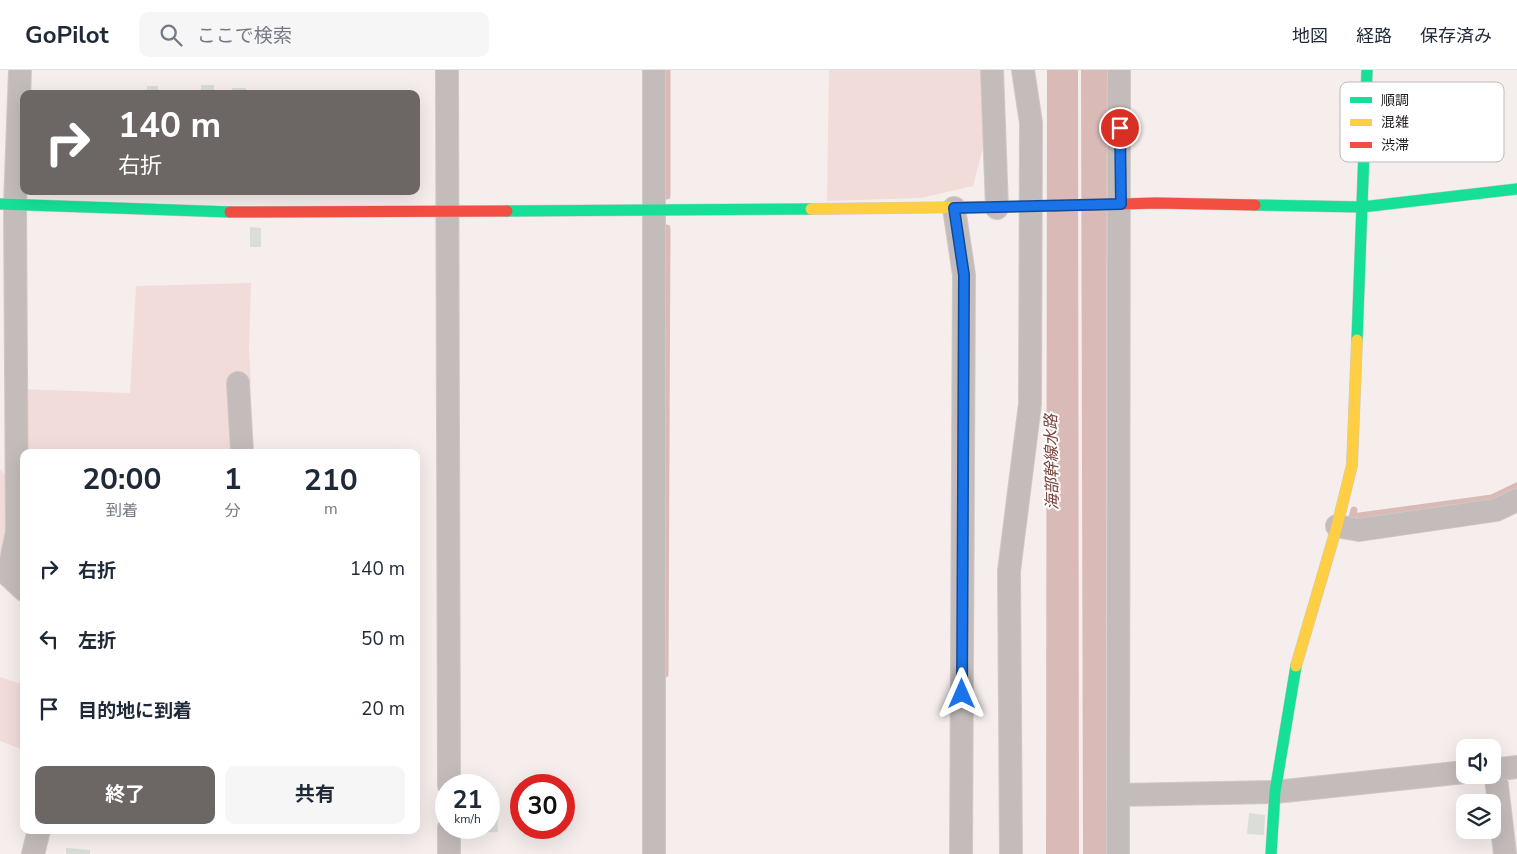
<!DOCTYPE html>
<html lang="ja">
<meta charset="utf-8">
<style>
body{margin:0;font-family:"Nunito Sans","Noto Sans JP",sans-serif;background:#f6f6f7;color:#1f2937;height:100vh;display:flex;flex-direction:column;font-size:19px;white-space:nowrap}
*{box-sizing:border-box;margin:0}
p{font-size:16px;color:#747a83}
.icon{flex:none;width:28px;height:28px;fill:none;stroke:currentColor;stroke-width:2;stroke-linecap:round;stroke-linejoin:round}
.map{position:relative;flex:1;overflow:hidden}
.details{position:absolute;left:20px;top:379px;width:400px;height:385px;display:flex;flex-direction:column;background:#fff;border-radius:10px;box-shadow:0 5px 20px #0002}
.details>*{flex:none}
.banner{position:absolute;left:20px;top:20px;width:400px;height:105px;border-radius:10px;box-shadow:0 5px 20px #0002;background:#6c6664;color:#fff;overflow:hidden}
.controls{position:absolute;left:1456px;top:669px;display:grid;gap:10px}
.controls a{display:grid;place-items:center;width:45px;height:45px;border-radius:10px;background:#fff;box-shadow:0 5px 20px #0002;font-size:25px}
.speed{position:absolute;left:435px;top:704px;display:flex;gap:10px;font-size:25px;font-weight:700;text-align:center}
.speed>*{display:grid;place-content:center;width:65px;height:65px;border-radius:50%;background:#fff;box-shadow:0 5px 20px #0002;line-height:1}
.speed small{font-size:12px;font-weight:400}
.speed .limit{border:8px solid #d22;background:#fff;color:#111}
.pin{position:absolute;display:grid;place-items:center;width:42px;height:42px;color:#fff;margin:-21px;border:2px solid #fff;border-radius:50%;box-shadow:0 1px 5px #0007}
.me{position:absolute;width:55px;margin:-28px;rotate:0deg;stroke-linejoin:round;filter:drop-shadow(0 0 4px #0008)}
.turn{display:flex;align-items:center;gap:18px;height:105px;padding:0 15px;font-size:22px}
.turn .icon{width:65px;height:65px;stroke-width:2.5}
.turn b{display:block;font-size:35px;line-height:42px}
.eta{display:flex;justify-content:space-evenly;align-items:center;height:85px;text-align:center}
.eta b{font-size:30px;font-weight:700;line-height:35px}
.cta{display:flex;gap:10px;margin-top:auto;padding:10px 15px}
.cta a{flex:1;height:58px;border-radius:10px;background:#6c6664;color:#fff;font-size:20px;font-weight:700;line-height:58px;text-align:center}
.cta a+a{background:#f6f6f7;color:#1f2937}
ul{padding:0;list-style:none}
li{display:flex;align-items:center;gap:15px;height:70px;padding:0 15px}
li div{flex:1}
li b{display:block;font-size:19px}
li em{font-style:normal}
header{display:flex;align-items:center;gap:30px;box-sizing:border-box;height:70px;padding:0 25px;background:#fff;border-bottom:1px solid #e0e1e3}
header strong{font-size:24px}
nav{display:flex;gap:28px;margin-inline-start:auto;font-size:18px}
.search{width:350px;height:45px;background:#f6f6f7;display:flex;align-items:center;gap:12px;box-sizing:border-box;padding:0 18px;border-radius:10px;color:#747a83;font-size:19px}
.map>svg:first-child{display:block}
.green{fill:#f1dcda}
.water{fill:#dabab6}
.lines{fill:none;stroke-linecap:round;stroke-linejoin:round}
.stream{stroke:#dabab6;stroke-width:7}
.building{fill:#daddd8}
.street-casing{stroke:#cfc9c8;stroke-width:24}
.fast-casing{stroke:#cfc9c8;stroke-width:12}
.slow-casing{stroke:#cfc9c8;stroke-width:12}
.jam-casing{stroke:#cfc9c8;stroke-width:12}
.street{stroke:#c3bcba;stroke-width:22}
.fast{stroke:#16e098;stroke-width:11}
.slow{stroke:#ffcf43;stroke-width:11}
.jam{stroke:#f24e42;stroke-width:11}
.route-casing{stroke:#114b97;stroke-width:12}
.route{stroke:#1a73e8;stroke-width:9}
.labels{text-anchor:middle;stroke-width:4;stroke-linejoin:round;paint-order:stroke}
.water-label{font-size:16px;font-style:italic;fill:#79413a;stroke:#fff}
.key{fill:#fff;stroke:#bcbbbb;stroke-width:1}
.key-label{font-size:14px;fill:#211c1b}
</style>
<header>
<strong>GoPilot</strong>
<div class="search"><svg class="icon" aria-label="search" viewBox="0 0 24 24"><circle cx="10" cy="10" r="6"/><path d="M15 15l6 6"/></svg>ここで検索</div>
<nav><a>地図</a><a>経路</a><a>保存済み</a></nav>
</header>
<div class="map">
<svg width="1517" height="784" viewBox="0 0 1517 784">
<rect width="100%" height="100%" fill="#f6eeed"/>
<path class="green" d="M829,0H988L989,55L973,116L921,128L827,131Z
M251,213L249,279L251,314L233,313L237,382H24V500H16L21,319L130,323L136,216Z
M0,399L12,412V464L0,506Z
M0,607L24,615V680L0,671Z"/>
<path class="water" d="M1047,0H1078L1079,784H1046Z
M1081,0H1107L1106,784H1083Z"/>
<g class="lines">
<path class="stream" d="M667,126V0
M1354,440L1352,447L1492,428L1517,416
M665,604L667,158"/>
</g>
<path class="building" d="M201,15H214V24H201Z
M147,16H158V22L181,24H147Z
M232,18H246V24H232Z
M250,157L261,158V177H250Z
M489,720H496L498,762L471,763L470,758H489Z
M1249,743L1265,745L1264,765L1247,764Z
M66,778L90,780V784H66Z"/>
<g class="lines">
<g class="street-casing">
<path id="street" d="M20,0L15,135L17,462L8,505L24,520
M447,0L449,715
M992,0L997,138
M954,138L964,205L961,784
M238,313L242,382
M1337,456L1359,460L1496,440L1517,430
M1495,699L1505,784
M1492,700L1517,697
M1119,725L1275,722L1465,702
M449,758V784
M33,784L39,760
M654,784V0
M1011,784L1009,501L1030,334L1031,53L1023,0
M1118,784L1119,0"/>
</g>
<g class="fast-casing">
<path id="fast" d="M0,134L230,142
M1255,135L1362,137L1517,119
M507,141L811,139
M1357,270L1367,0
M1271,784L1275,722L1296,596"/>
</g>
<g class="slow-casing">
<path id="slow" d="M811,139L1052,136
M1296,596L1337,456L1352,395L1357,270"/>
</g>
<g class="jam-casing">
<path id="jam" d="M1052,136L1156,133L1255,135
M230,142L507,141"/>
</g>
<use href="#street" class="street"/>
<use href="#fast" class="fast"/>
<use href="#slow" class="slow"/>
<use href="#jam" class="jam"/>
</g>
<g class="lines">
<g class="route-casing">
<path id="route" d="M962,624L964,205L954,138L1121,134L1120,58"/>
</g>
<use href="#route" class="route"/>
</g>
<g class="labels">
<g class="water-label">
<text transform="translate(1051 392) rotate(-91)" y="6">海部幹線水路</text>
</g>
</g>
<rect x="1340" y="12" width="164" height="80" rx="8" class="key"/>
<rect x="1350" y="27" width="22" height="6" fill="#16e098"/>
<rect x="1350" y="49" width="22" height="7" fill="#ffcf43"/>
<rect x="1350" y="72" width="22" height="6" fill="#f24e42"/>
<g class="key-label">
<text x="1381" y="35">順調</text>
<text x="1381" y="57">混雑</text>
<text x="1381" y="80">渋滞</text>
</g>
</svg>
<div class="controls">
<a><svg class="icon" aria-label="sound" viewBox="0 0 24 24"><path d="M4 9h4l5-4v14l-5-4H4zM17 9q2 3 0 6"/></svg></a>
<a><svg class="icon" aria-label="layers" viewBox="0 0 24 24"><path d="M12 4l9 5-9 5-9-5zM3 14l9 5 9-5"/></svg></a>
</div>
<div class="speed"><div>21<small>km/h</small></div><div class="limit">30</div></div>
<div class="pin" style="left:1120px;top:58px;background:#d93025"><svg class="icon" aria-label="arrive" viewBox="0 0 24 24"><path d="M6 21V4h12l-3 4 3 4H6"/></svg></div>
<svg class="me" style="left:962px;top:624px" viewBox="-20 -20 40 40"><path d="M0-17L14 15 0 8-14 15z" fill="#1a73e8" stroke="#fff" stroke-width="4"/></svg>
<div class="banner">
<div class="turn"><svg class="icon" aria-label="right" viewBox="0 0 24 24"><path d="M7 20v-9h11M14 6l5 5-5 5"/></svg><div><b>140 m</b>右折</div></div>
</div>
<section class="details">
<div class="eta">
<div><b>20:00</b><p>到着</p></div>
<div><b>1</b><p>分</p></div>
<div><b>210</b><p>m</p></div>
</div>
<ul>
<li><svg class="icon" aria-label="right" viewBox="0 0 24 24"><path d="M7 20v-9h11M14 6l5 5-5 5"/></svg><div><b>右折</b></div><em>140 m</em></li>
<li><svg class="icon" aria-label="left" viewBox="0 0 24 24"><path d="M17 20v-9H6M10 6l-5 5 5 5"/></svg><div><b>左折</b></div><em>50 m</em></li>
<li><svg class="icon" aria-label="arrive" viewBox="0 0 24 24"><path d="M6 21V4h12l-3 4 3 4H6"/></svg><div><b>目的地に到着</b></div><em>20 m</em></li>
</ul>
<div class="cta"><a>終了</a><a>共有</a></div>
</section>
</div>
